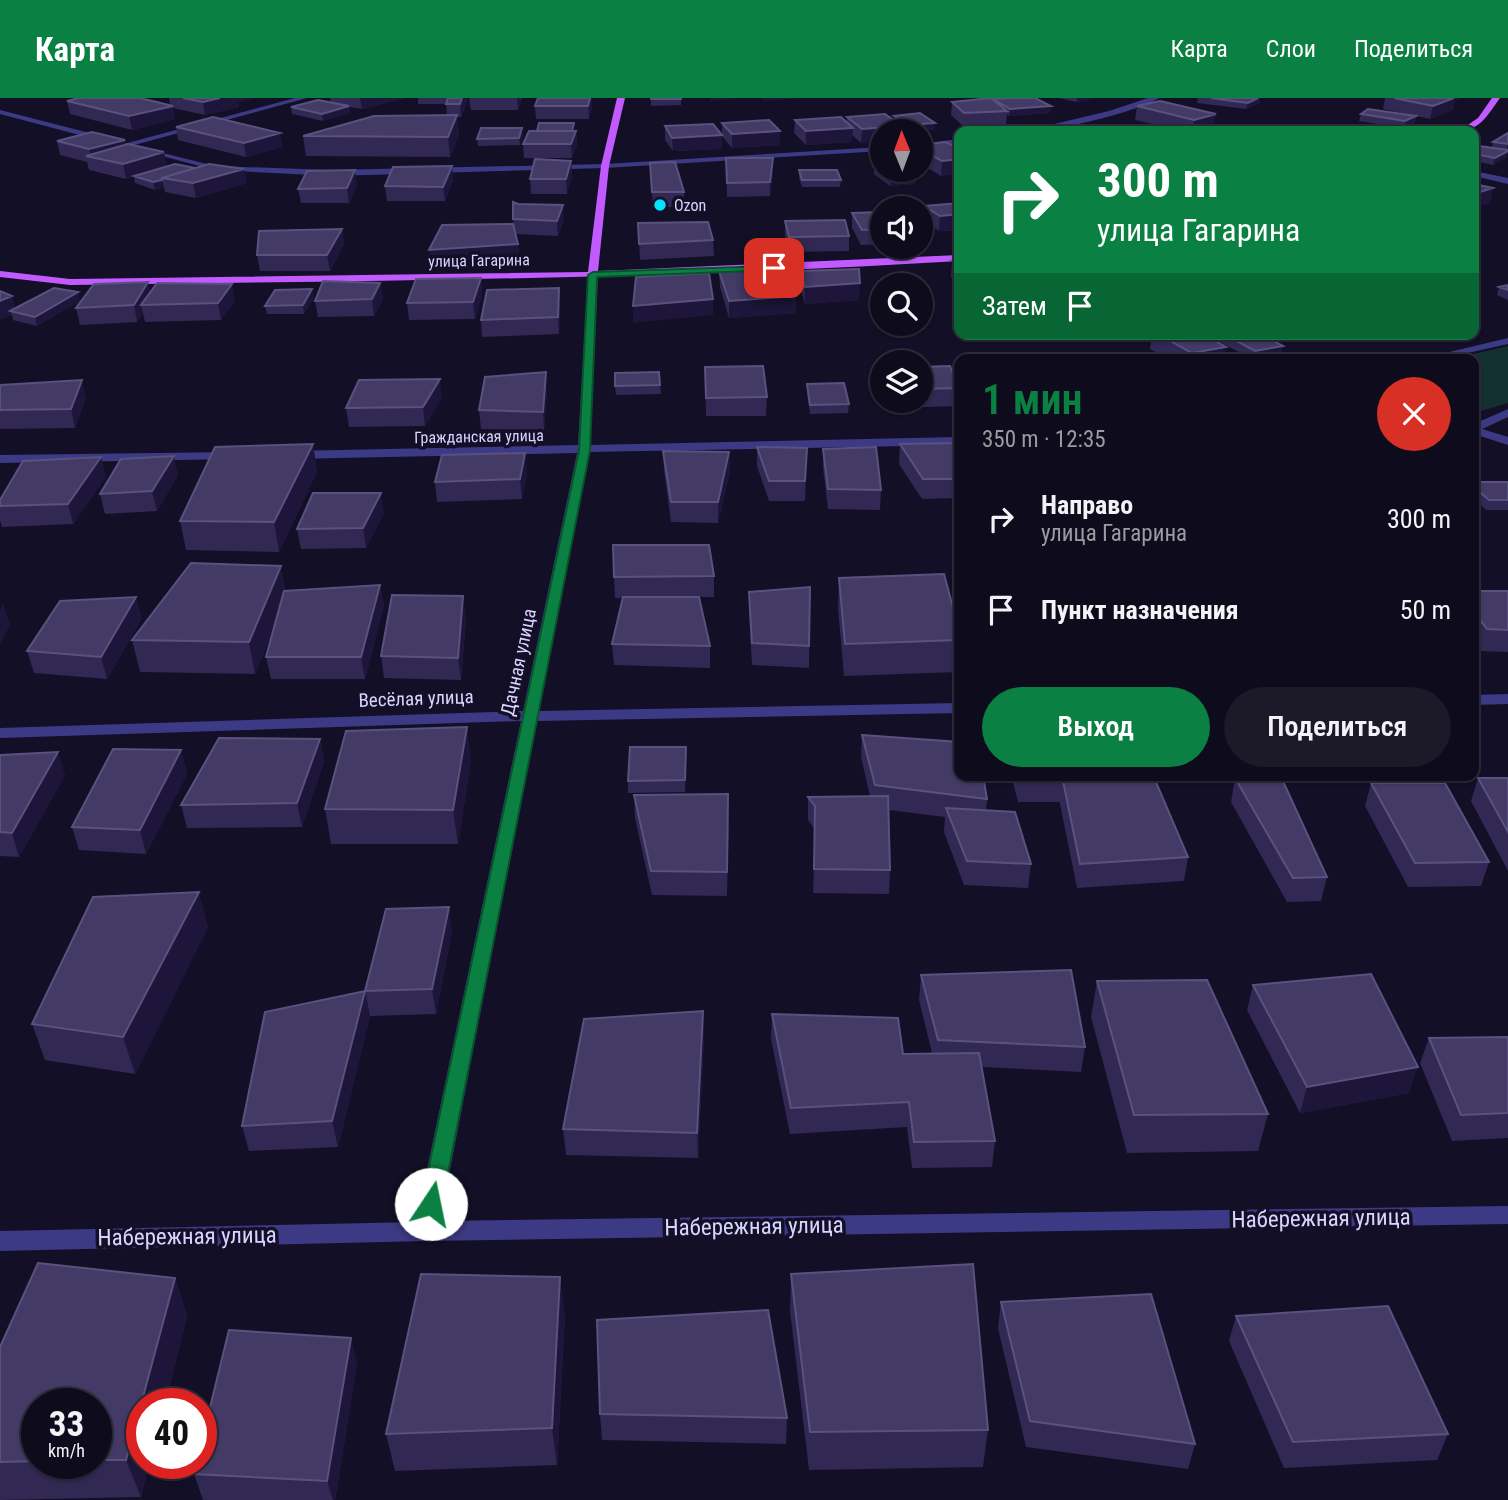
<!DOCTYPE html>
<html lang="ru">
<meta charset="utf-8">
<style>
body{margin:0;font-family:"Roboto Condensed",sans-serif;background:#1c1929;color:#f1f3f6;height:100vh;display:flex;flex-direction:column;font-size:26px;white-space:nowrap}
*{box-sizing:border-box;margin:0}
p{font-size:23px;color:#9b9ba3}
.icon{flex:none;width:38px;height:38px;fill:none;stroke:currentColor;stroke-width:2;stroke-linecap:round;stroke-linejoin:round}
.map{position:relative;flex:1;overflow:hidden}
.side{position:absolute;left:954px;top:256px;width:525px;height:427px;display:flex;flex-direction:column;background:#0e0b1c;border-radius:14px;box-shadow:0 2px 5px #0004,0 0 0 2px #2e2b3b}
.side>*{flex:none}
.banner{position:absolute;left:954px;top:28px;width:525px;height:214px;border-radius:14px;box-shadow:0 2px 5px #0004,0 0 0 2px #2e2b3b;background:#0b8043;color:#fff;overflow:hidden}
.needle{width:46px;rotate:359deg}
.tools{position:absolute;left:870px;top:21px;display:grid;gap:14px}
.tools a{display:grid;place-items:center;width:63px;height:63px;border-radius:50%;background:#0e0b1c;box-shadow:0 2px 5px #0004,0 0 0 2px #2e2b3b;font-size:35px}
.speed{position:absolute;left:21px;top:1290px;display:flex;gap:14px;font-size:35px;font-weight:700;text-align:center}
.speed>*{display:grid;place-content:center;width:91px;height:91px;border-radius:50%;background:#0e0b1c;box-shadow:0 2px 5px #0004,0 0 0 2px #2e2b3b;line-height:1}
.speed small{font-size:18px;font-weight:400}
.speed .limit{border:10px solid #d22;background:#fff;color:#111}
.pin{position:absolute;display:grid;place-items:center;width:60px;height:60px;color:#fff;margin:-30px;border-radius:14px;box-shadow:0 4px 10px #0006}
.me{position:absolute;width:77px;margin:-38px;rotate:11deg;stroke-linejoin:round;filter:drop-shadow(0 0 5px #0008)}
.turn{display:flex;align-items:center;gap:24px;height:147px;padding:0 28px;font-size:32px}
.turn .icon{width:91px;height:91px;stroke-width:2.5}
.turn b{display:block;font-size:49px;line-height:60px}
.then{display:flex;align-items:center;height:66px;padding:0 28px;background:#0003;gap:14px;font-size:26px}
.round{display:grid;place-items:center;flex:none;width:74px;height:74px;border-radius:37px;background:#1c1929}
.summary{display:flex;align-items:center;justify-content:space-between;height:119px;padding:0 28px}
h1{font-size:42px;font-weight:600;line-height:52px;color:#0b8043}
.action{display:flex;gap:14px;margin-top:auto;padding:14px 28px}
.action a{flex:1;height:80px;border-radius:42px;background:#0b8043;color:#fff;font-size:28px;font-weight:600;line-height:80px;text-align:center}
.action a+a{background:#1c1929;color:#f1f3f6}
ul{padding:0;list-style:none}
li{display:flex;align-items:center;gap:21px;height:91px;padding:0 28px}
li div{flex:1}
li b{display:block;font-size:26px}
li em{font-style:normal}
header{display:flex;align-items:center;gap:42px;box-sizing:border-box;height:98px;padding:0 35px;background:#0b8043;color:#fff}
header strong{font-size:33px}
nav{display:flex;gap:38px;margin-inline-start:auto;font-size:24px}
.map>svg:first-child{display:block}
.green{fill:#12302f}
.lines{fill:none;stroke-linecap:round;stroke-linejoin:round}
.minor{fill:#3d3a85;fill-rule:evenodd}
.major{fill:#c25bff;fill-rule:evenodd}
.wall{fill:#312854;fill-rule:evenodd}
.shaded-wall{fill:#1d163a}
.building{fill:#433a66;stroke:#5a527e;stroke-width:2}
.route{fill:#0b8043;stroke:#07532c;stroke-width:2}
.poi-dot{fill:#00e5ff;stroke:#130f26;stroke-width:2.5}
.labels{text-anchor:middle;stroke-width:7;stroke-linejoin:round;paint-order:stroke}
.far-poi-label{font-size:16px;fill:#d9d4ff;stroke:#130f26;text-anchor:start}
.far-street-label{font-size:16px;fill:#d9d4ff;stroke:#130f26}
.street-label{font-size:19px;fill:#d9d4ff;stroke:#130f26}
.near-street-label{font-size:23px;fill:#d9d4ff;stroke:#130f26}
</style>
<header>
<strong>Карта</strong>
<nav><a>Карта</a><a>Слои</a><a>Поделиться</a></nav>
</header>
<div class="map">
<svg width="1508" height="1402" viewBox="0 0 1508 1402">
<rect width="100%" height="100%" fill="#130f26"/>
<path class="green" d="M1508,248V305L1474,315V261H1452Z"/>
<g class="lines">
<path class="minor" d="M295,0H307L127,49L120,47Z
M1148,0H1159C1134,15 1054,34 1025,33L1109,13Z
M0,12L109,40L110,42L106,44L0,16Z
M959,41V45L920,50V46Z
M882,49V53L605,70L332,78L215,72L139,52L143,50L215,68L332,72L605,66Z
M1474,73L1508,80V86L1474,78Z
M593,174L598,177L590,347L959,339V347L590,354L539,613L959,605V615L537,623L440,1123L1508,1108V1126L426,1143L0,1153V1133L416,1124L521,623L0,640V630L523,613L577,355L290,361L284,357L290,353L578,347L588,177Z
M1508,240V246L1441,261H1420Z
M1508,311V319L1482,331L1508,339V347L1474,336V326Z
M234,354L238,355V361L0,365V357Z
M1508,596V606L1474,607V597Z"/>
<path class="major" d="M617,0H625L609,68L598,173L959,157V163C663,181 367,183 70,187L0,179V173L70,181L588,174L601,68Z
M1492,0H1500C1489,15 1480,33 1459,33L1478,20Z"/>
</g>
<path class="wall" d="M169,0H255L238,4L239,9L205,17L173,10L175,21L132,32L70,16L67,3L170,7Z
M330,0H405L362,11L349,9L350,15L323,23L292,16L291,9L331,4Z
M418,0H468L461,19H457L459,37L450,59L306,58L303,38L447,17L446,6H418Z
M469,0H522L518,12H471Z
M592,0V9L589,21H536L535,8Z
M651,0H681V7L651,8Z
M1059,0H1096L1076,4Z
M1198,0H1260V5L1246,11L1197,5Z
M1385,0H1462L1455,2L1453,12L1430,21L1416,18L1415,25L1404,30L1359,23L1361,16L1416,18L1383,11Z
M993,1L1051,8L1050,15L1009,18L1007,16L1006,26L963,28L951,17L952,4L993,2Z
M1160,3L1214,29L1199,33H1183L1135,22L1137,8Z
M894,18L935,25V31L907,33L902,29L861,45L852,37V44L806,47L794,35L795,22L847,25V19L893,22Z
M722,25L780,33V47L732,50L722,38Z
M665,28L722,37V51L673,53L665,42Z
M176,29L283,49L246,59L178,42Z
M574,33H576L577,47L572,60H524L523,46Z
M1508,35L1507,59L1493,67L1474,63V52L1492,50L1493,44Z
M523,37L520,47L478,48L477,41Z
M125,42L126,47L167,68L247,85L196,100L165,94L164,89L155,92L135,85L134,78L126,81L89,72L87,64L60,57L57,43Z
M920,47L959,51V75L941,78L920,65Z
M726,60L773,75L770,98L727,99Z
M571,63L572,77L567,96H531L530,81Z
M650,65L684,94V109H653Z
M452,68L453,82L445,103H387L385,88Z
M874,69L916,86L890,88L874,76Z
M799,72L841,82L840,89H802L799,80Z
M357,87L349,105H301L298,91Z
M959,105V132L939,133L927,125L924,119V108Z
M518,106L564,122L558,138L516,136L518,146L520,162L431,168L514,129L513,121Z
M882,114V146L861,147L852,130V115Z
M785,123L849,138V153L789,154L785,138Z
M638,125L713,142L714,158L640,162Z
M920,130H929L928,145H920Z
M342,131L344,146L330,173H260L257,157Z
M959,162V186L951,179L952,163Z
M719,173L796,198V215L729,220L720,189Z
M800,173L859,202L805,206L800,189Z
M481,180L482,197L475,221L409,222L407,205Z
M380,185L383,201L374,218L318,219L315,203Z
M1508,187V202L1497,197L1499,189Z
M0,193L15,210L78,194L80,203L37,228L13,222L12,217L0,221Z
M151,194L235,203L221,222L145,224L143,215L137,224L80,227L76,210Z
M314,200L304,216H267L265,208Z
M560,207L559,236L482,239L481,222Z
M1152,236H1203L1224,261H1168L1150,251Z
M1217,236H1261L1281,257L1259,261H1252L1216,242Z
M705,269L767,299L766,318H706Z
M920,269L959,288L958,308L894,310L892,303H920Z
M659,274L661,296L616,297L615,288Z
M807,286L849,306L848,315L810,316L807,295Z
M0,288L86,300L75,330L0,331Z
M547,292L544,332L481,331L479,312Z
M442,299L425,328L349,329L346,310Z
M959,345V400L922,401L899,366L900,346Z
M313,346L317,374L279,454L186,452L180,423Z
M757,349L807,350L805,403H769L757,368Z
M823,351L881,392L880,412L828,411L823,370Z
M663,353L729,354L730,373L718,425L671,424L664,372Z
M525,355L527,375L522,401L437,404L435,384Z
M178,377L157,413L105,416L100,396Z
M106,379L73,426L2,429L0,422V402Z
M1474,384H1508V412H1486L1474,401Z
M384,415L366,450L301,451L297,431Z
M714,478V499H699L710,548V570L614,567L612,546L623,500H615L614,479Z
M839,480L959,532V574L844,578L838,511Z
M380,487L384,508L365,581H271L266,559L274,530L255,576L140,574L132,542L286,493Z
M810,489L809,570L752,567L749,516V494Z
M1474,493H1508V554L1481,553L1474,544Z
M142,520L107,581L34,575L27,553Z
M466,520L461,582L384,580L381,558Z
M862,637L987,701L986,712L1031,766L1028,790L964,787L944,734L945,719L889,712L890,772L889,796L813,795L815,732L808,722V699L870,698L861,659Z
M320,641L324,664L302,729L187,730L181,707Z
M181,652L187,676L146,756L79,752L72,729Z
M0,657L65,677L19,759L0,758Z
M686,660L685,694L628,695V683Z
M471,662L458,746H331L325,711Z
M1011,677H1114V684L1188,759L1184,783L1077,790L1060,706V704H1018Z
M1235,680L1327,779L1321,803L1287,804L1231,704Z
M1478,680H1508V773L1471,703Z
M1371,685L1489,764L1481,788L1408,789L1365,708Z
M634,697L729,719L727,798L652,797L635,720Z
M208,829L135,976L45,962L32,926Z
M452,833L436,916L370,918L338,1049L249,1053L242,1028L365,893Z
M921,877L1085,949L1081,974L982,969L995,1043L992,1069L912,1070L907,1029L790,1036L771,941L772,916L903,956L932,955L919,902Z
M1097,883L1268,1016L1258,1053L1127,1055L1091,919Z
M1253,887L1409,995L1300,1015L1247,912Z
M703,913L704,939L698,1060L566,1057L563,1031Z
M1508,939V1040L1452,1043L1420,965L1429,940Z
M791,1176L988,1332L983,1369L809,1372L790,1213Z
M175,1180L187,1218L165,1306H142V1365H149L141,1399L0,1402V1249ZM37,1306H96V1365H37Z
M1001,1204L1195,1346L1188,1371L1026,1349L998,1230Z
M565,1217L557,1367L395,1373L386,1336Z
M1236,1218L1448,1336L1437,1362L1284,1370L1229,1243Z
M357,1266L335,1402H203L194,1376Z
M600,1316L787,1320L786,1346L602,1342Z"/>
<path class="shaded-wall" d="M220,0H255L238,4L239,9L205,17L203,4Z
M360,0H405L362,11Z
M462,0H468L461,19L460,6Z
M517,0L522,1L518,12Z
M590,0H592V9L589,21L588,8Z
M710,0H738V1L710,3Z
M763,0H804L763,3Z
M1077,0H1096L1076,4Z
M1258,0H1260V5L1246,11L1248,5Z
M1451,0H1462L1455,2L1453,12L1430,21L1433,8Z
M173,8L175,21L132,32L129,18Z
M349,8L350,15L323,23L322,16Z
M1051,8L1050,15L1009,18L1010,11Z
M1216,16L1214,29L1199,33H1192L1194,22Z
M457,17L459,37L450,59L448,39Z
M1416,18L1415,25L1404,30L1405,23Z
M935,25V31L908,33V27Z
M902,28L901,33H882V43L861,45L862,31Z
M522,30L523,37L520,47L519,40Z
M853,30L852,44L806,47V33Z
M576,33L577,47L572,60L571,46Z
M780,33V47L732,50V36Z
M280,35L283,49L246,59L244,45Z
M722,37V51L673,53L672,40Z
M125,42L127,56L91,59L89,51Z
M1508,53L1507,59L1493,67L1495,60Z
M164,54L167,68L126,81L123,66Z
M773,60V75L770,98V84Z
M959,61V75L941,78L942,63Z
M571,63L572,77L567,96L566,81Z
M452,68L453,82L445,103L443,89Z
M244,71L247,85L196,100L193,85Z
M355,72L357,87L349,105L347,90Z
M917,79L916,86L890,88L891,81Z
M162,82L164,89L155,92L153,84Z
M1493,90L1490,105L1474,110V96Z
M563,107L564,122L558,138L557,123Z
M959,116V132L939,133L940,118Z
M342,131L344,146L330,173L327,157Z
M518,146L520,162L431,168L429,152Z
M481,180L482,197L475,221L473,204Z
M148,184L152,201L141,207L143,215L137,224L134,207Z
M380,185L383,201L374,218L372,201Z
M860,185L859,202L805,206V189Z
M232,186L235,203L221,222L218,205Z
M559,190L560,207L559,236L558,219Z
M312,191L314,200L304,216L303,207Z
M78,194L80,203L37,228L35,219Z
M12,198L17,215L10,213L12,217L0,221V203Z
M796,198V215L729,220V203Z
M713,201V217L633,225V208Z
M1295,236H1308L1294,239Z
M1283,248L1281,257L1254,261L1255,253Z
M1226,249L1224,261H1191L1192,255Z
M546,274L547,292L544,332L543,314Z
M440,281L442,299L425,328L423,309Z
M82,282L86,300L75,330L71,311Z
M313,346L317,374L279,454L274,424Z
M729,354L730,373L718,425V404Z
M525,355L527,375L522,401L520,381Z
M174,358L178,377L157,413L152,393Z
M101,359L106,379L73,426L68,406Z
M381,395L384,415L366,450L363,430Z
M281,468L287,499L255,576L249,544Z
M380,487L384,508L365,581L361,559Z
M463,498L466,520L461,582L458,560Z
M136,499L142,520L107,581L101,559Z
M3,505L10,527L0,547V512Z
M467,629L471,662L458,746L453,712Z
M320,641L324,664L302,729L297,705Z
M181,652L187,676L146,756L140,732Z
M58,654L65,677L19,759L12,735Z
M728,696L729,719L727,798V774Z
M199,794L208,829L135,976L123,939Z
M449,809L452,833L436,916L432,891Z
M365,893L370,918L338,1049L332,1023Z
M703,913L704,939L698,1060L697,1035Z
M1418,969L1409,995L1300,1015L1307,989Z
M560,1179L565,1217L557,1367L552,1330Z
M175,1180L187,1218L165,1306H142V1365H149L141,1399L126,1362Z
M351,1240L357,1266L335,1402H333L327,1383Z"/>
<path class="building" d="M79,0H140L173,8L129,18L67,3Z
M183,0H220L203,4Z
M448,0H462L460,6H446Z
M538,0H590L588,8H535Z
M651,0H681V1H651Z
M991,0L1007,13L964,15L952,4Z
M1012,0H1035L1051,8L1010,11L993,1Z
M1211,0H1258L1248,5Z
M1394,0H1454L1433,8Z
M318,2L349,8L322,16L291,9Z
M1160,3L1216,16L1194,22L1137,8Z
M1368,11L1416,18L1405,23L1361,16Z
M920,15L935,25L908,27L894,18Z
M885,16L902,28L862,31L847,19Z
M457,17L448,39L303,38L374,18Z
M213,19L280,35L244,45L176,29Z
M841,19L853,30L806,33L795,22Z
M769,22L780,33L732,36L722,25Z
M539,25H574L572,33H537Z
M713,26L722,37L672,40L665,28Z
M1055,29L1072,33H1026Z
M481,30H522L519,40L477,41Z
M529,33H576L571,46H523Z
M92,34L125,42L89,51L57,43Z
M1508,35V46L1493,44Z
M946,44L959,51V61L942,63L920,51V47Z
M128,46L164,54L123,66L86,58Z
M1479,48L1508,52V53L1495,60L1474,56V52Z
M726,60H773L770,84L727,85Z
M535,61L571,63L566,81H530Z
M675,64L684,94H652L650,65Z
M175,66L195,70L162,80V82L153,84L134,78Z
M209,66L244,71L193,85L162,80Z
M452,68L443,89L385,88L393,69Z
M882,68V72H909L917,79L891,81L874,69Z
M355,72L347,90L298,91L307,73Z
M799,72H837L841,82H802Z
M1474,86L1493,90L1474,96Z
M513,104L518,106L563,107L557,123L513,121Z
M959,105V116L940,118L924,108Z
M920,113L929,130H920Z
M882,114V131L862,132L852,115Z
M845,122L849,138L789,139L785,123Z
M708,124L713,142L639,146L638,125Z
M513,126L518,146L429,152L442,127Z
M342,131L327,157H257L259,133Z
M959,162V168L952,163Z
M784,170L796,198L729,203L719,173Z
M859,171L860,185L805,189L800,173Z
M709,175L713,201L633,208L636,179Z
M481,180L473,204L407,205L416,181Z
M323,183L380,185L372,201L315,203Z
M148,184L134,207L76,210L94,186Z
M157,185L232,186L218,205L141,207Z
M1508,187V192L1499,189Z
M54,190L78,194L35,219L10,213Z
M559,190L558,219L481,222L487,192Z
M312,191L303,207L265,208L275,192Z
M0,193L12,198L0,203Z
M1158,236H1203L1226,249L1192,255Z
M1224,236H1261L1283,248L1255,253Z
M1017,256L1021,261L969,260Z
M763,268L767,299L706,300L705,269Z
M950,268L959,290L920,291V269Z
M546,274L543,314L479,312L485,279Z
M659,274L660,287L615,288V275Z
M440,281L423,309L346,310L359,282Z
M82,282L71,311L0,312V288L1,287Z
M844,285L849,306L810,307L807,286Z
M959,345V381H923L900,346Z
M313,346L274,424L180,423L215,349Z
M757,349L807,350L805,383H769Z
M876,349L881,392L828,391L823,351Z
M663,353L729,354L718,404H671Z
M525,355L520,381L435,384L442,357Z
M174,358L152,393L100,396L121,361Z
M101,359L68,406L0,408V402L23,363Z
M1474,384H1508V402H1489L1474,389Z
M313,395H381L363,430L297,431Z
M613,447H709L714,478L614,479Z
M191,465L281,468L249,544L132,542Z
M944,476L959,532V542L845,546L839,480Z
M380,487L361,559H266L284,493Z
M810,489L809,548L752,545L749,494Z
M1474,493H1508V532L1487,531L1474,514Z
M392,497L463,498L458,560L381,558Z
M136,499L101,559L27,553L60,503Z
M623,499H699L710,548L612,546Z
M467,629L453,712L325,711L346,633Z
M862,637L959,644V677H983L987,701L875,687Z
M219,640L320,641L297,705L181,707Z
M630,649H686L685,682L628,683Z
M113,651L181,652L140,732L72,729Z
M58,654L12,735L0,734V657Z
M1020,677H1114L1115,679L1021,681Z
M1235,680L1282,681L1327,779L1293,780Z
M1478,680H1508V734Z
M1063,683L1156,684L1188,759L1080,766Z
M1371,685H1445L1489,764L1415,765Z
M728,696L727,774L651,773L634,697Z
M888,698L890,772L814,771L815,708L808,699Z
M946,710L1015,714L1031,766L967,763Z
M199,794L123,939L32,926L93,799Z
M449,809L432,891L365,893L386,811Z
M1071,872L1085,949L938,942L921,877Z
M1371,876L1418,969L1307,989L1253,887Z
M1207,882L1268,1016L1134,1017L1097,883Z
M365,893L332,1023L242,1028L265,914Z
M703,913L697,1035L563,1031L584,921Z
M772,916L898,920L903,956L979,955L995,1043L914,1044L909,1004L791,1010Z
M1508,939V1015L1461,1017L1429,940Z
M38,1165L175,1180L126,1362H96V1306H37V1363L0,1364V1249Z
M973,1166L988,1332L810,1334L791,1176Z
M421,1176L560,1179L552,1330L386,1336Z
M1151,1196L1195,1346L1030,1323L1001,1204Z
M1388,1208L1448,1336L1293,1344L1236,1218Z
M768,1212L787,1320L600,1316L597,1222Z
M229,1232L351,1240L327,1383L194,1376L197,1365H201V1346Z"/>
<path class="route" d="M774,168L779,170L777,172L597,179L590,352L442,1106L439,1112L431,1114L424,1112L421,1106L579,352L588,177L593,174Z"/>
<circle class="poi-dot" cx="660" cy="107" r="7"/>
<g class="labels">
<g class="far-poi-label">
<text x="674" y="113">Ozon</text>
</g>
<g class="far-street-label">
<text transform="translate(479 162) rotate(-1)" y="6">улица Гагарина</text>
<text transform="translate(479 338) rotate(-1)" y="6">Гражданская улица</text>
</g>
<g class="street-label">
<text transform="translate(518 564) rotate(-78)" y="7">Дачная улица</text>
<text transform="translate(416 600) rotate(-2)" y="7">Весёлая улица</text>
</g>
<g class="near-street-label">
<text transform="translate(1321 1120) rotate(-1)" y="8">Набережная улица</text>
<text transform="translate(754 1128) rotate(-1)" y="8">Набережная улица</text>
<text transform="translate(187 1138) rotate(-1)" y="8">Набережная улица</text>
</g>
</g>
</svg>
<div class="tools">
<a><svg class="needle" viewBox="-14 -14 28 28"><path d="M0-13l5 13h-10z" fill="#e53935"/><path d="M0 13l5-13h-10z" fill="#9b9ba3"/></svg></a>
<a><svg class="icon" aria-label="sound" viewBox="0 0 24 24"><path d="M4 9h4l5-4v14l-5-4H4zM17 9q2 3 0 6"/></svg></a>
<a><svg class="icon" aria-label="search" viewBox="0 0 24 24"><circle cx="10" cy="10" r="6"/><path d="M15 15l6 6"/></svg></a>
<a><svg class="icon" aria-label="layers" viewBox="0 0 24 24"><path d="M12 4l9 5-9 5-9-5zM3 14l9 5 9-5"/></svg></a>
</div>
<div class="speed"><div>33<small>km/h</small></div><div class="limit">40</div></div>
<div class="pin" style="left:774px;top:170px;background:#d93025"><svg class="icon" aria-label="arrive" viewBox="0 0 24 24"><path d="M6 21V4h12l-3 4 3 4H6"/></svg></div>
<svg class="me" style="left:431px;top:1106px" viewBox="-20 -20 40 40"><circle r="19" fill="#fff"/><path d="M0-13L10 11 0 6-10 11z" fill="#0b8043"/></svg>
<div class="banner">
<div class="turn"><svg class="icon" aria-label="right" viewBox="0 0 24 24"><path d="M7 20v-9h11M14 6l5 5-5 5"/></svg><div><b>300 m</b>улица Гагарина</div></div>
<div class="then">Затем<svg class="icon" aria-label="arrive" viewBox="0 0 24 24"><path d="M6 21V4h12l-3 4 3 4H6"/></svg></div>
</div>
<section class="side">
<div class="summary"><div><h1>1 мин</h1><p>350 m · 12:35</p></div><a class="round" style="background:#d93025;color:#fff"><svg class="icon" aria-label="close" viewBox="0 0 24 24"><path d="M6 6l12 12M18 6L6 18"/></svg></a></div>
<ul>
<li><svg class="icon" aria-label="right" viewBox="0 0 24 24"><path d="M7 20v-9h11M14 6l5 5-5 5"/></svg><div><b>Направо</b><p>улица Гагарина</p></div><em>300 m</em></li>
<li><svg class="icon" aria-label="arrive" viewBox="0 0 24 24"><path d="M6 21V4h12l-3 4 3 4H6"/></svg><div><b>Пункт назначения</b></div><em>50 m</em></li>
</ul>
<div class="action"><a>Выход</a><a>Поделиться</a></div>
</section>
</div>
